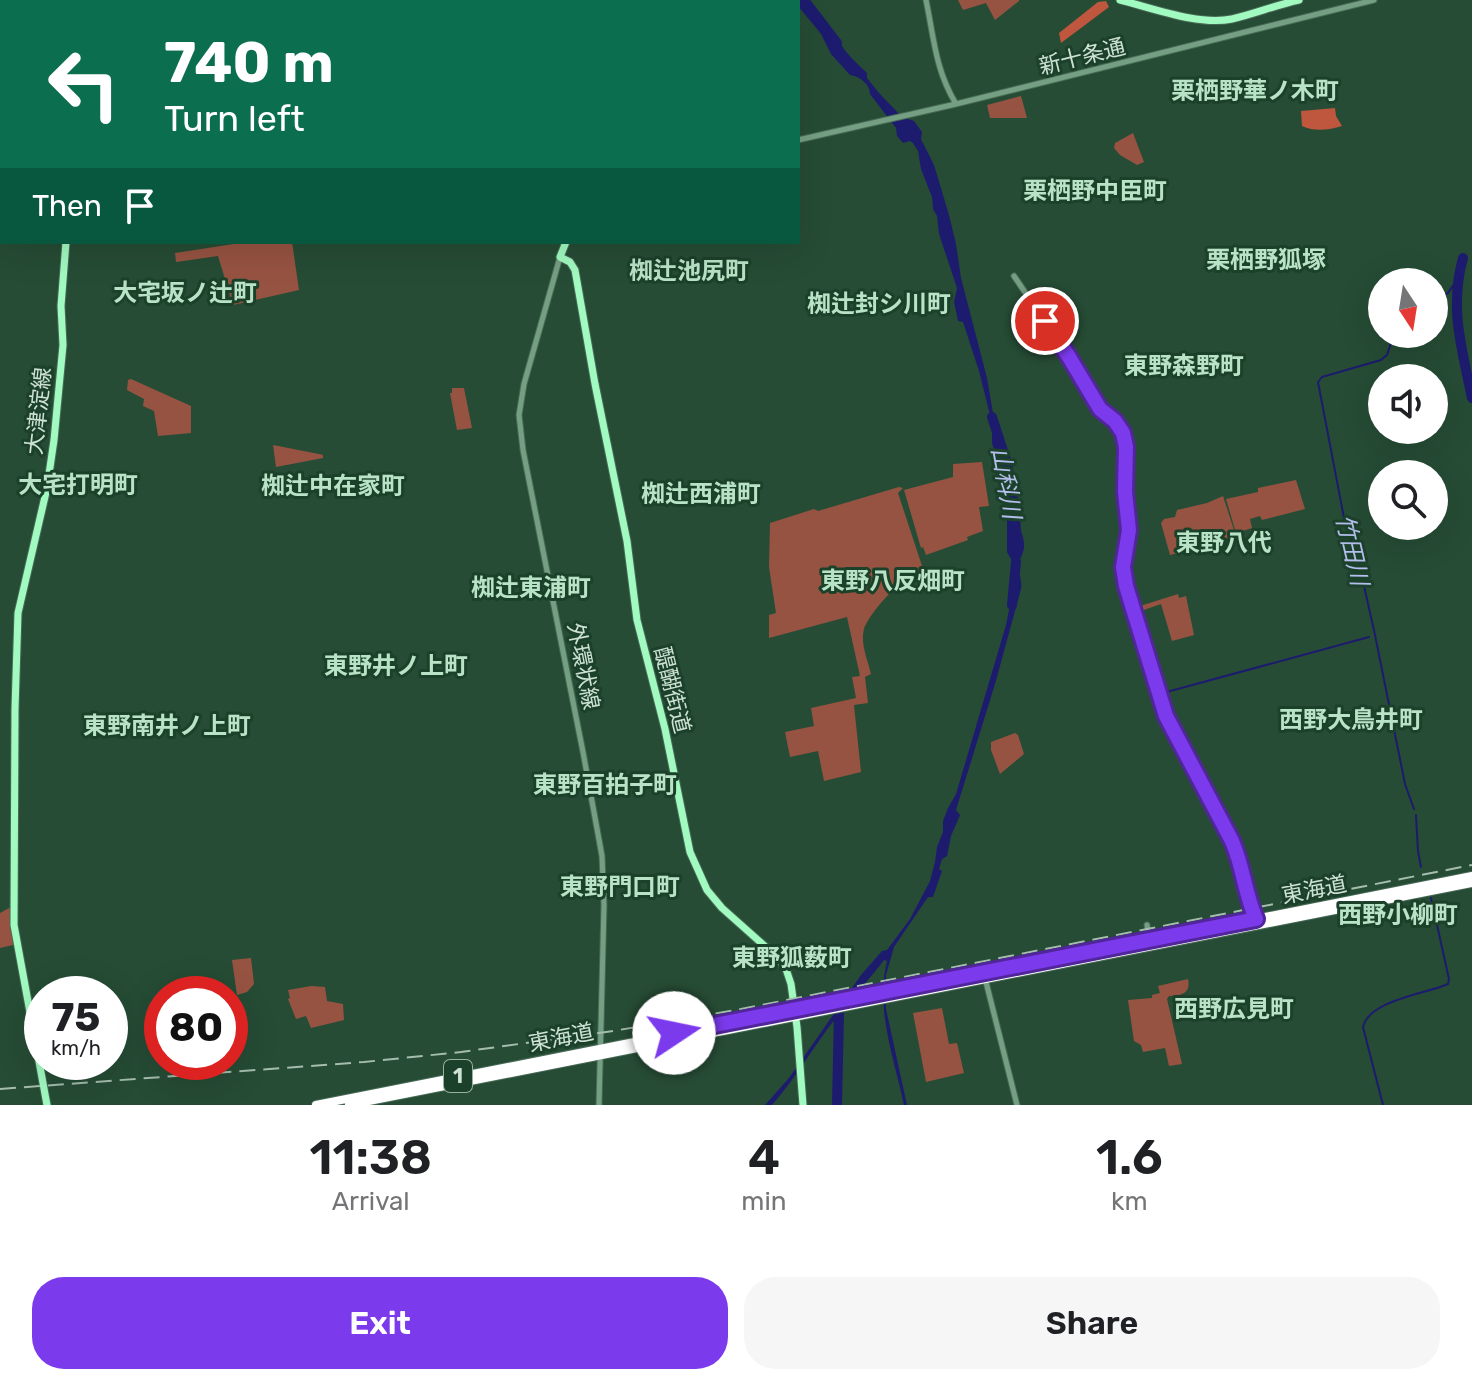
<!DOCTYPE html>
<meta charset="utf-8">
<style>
body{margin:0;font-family:Rubik,"Noto Sans JP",sans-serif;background:#f6f6f6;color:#202124;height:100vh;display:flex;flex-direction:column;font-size:30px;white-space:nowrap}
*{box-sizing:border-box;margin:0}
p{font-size:26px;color:#757577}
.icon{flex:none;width:44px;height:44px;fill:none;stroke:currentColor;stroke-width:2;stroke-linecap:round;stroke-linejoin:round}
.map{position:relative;height:1105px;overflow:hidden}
.details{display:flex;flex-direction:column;background:#fff;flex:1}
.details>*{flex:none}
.top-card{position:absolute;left:0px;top:0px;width:800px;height:244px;box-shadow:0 8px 32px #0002;background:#0b6e4f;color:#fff;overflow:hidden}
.needle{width:52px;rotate:168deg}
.tools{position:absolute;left:1368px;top:268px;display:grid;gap:16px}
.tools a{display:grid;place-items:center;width:80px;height:80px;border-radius:50%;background:#fff;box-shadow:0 8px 32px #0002;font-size:40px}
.speed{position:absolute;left:24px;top:976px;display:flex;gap:16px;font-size:40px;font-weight:700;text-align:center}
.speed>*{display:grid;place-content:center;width:104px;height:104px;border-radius:50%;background:#fff;box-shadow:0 8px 32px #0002;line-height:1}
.speed small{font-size:20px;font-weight:400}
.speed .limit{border:12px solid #d22;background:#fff;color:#111}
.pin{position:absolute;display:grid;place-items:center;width:68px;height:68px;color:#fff;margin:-34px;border:4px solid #fff;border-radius:50%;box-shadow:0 2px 8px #0007}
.me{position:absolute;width:88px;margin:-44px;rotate:79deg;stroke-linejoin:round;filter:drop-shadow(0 0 6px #0008)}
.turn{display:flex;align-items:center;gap:28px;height:168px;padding:0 32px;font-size:36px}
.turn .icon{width:104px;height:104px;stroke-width:2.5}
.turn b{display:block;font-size:56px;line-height:68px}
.then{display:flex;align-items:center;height:76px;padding:0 32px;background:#0003;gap:16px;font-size:30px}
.eta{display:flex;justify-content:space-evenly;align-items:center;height:136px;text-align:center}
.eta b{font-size:48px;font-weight:600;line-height:56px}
.action{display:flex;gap:16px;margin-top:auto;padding:16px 32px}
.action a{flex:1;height:92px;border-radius:32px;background:#7c3aed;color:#fff;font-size:32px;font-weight:600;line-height:92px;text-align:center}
.action a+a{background:#f6f6f6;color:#202124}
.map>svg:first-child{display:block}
.green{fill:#975342}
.forest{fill:#be573e}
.water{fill:#1d1b6e}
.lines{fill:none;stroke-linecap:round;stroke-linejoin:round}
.stream{stroke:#1d1b6e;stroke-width:2}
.river{stroke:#1d1b6e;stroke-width:10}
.minor-casing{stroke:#476a55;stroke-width:7}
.major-casing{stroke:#476a55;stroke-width:9}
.highway-casing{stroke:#476a55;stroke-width:10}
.minor{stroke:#759f83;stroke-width:5}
.major{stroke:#a1fac0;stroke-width:7}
.highway{stroke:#fff;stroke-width:8}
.rail{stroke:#a4bdac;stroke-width:2;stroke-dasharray:16 8;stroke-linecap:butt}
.route-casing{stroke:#51269a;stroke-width:20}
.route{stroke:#7c3aed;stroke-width:14}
.labels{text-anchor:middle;stroke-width:6;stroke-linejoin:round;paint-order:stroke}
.shield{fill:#1c412a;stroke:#98b2a0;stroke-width:2}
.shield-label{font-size:20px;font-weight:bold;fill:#cde2d3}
.street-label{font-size:22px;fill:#cde2d3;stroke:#1c412a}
.neighbourhood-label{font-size:24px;font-weight:bold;fill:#b9e3c6;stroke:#1c412a}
.water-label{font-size:24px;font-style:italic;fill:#b3beec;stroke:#1c412a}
</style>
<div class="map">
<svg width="1472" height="1105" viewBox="0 0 1472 1105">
<rect width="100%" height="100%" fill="#264c35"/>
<path class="green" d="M958,0H1019V1L995,20L986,3L963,10Z
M1021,96L1027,118H990L987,105Z
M1133,133L1144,162L1137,165L1120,155L1114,148L1115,143Z
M247,242H292L299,290L233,305L218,256L176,262L175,253Z
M131,379L191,406V433L158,436L154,411L143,406L144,399L127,390L128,380Z
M452,388H464L472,428L457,430L450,393H452Z
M273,445L319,454L323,455V458L276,467Z
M982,462L989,506L979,507L983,531L967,537L968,540L926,555L923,547L921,548L904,490L953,477V464Z
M1296,480L1305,509L1262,520L1260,516L1250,519L1252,528L1236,533L1226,499L1258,492V488Z
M899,487L903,488L898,493L926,578C916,581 904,583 895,589C887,594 866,620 864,629C860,643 868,661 871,674L865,677L868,703L854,705L861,772L824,781L818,751L790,757L785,732L814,726L811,708L856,698L852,677L860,676L847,617L769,638V615L776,613L769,567L770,523L814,509L818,511Z
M1223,496L1236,536L1222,539L1221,536L1181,547L1182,552L1170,555L1161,523L1164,519L1175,517L1177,510L1207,503Z
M1178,594L1179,598L1186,596L1194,635L1172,641L1161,604L1138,612L1137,607Z
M1015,733L1018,735L1024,754L1000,774L991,750V742Z
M9,908L12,910L13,945L0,948V913Z
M251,958L254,984L247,992L237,995L232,960Z
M1188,979C1191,994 1181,995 1169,996L1167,999L1182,1064L1169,1066L1165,1048L1143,1052L1141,1045L1134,1041L1128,1000L1152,998V995L1160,993L1158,986Z
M311,986L325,987L327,1001L343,1004L344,1020L311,1028L306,1016L296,1019L288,999L290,998L288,990Z
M942,1008L949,1044L957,1043L964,1073L926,1082L913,1013Z"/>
<path class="forest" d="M1106,1L1109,7L1061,43L1059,33L1098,2Z
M1335,108L1336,116L1342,126C1329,130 1315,132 1302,126L1301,111Z"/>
<path class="water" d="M794,0H801C803,11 816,18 821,29L838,38C844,53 856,62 867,73V78L879,93L902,117L914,121L922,132L921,139L934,165L949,215L956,244L961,278L987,378L1003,472L1009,493L1006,502C1013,516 1028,536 1023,552C1021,559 1018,560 1019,570C1020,578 1022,581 1021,589L995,684L956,810L960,815L951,836L947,856L942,859L939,869L942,871L933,897H928L894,947L886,975V1009L907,1105H904C894,1058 875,1008 887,961L884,960C870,979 854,995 840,1013C815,1043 797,1077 772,1105H765L789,1078L861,975L882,951L887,950L910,919L930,881L935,862L937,847L943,832V821L948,808L956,794L1006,625L1010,605L1017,585L1014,564L1007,552V517L1002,477L992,443V423L979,371L963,322L958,321L954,302L957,288L939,234L937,216L933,209L932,197L921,169L918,151L913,143L910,141L903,143L897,136L896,128L870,94C870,84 859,76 850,75L831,54L821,34L798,6V2Z"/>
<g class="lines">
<path class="stream" d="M524,0L525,2
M1434,298L1448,293L1457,280
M1394,334L1387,355L1381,360L1322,377L1318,382L1344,518L1360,568L1375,635L1405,784L1414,809
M1163,693L1369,637
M1416,815L1418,851L1421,867
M1383,1105L1363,1027C1369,1000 1426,994 1448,984L1449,979L1431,898"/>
<path class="river" d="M804,0L837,43
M1463,258C1449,308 1462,349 1472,398
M992,417L1007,463L1015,511L1016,534
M1012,605L1016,562
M837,1105L839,1012"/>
<g class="minor-casing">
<path id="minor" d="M417,0L418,2
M926,0C934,38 935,69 956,104
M66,2L68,0
M0,53L2,52
M798,140L956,104L1374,0
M560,257L524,384L519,415L523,450L583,752L602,856L604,905L599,1105
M1014,276L1069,357L1092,397L1100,409L1115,421L1123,433L1126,447L1125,492L1129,530L1123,567L1126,586L1166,716L1198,774L1235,847L1250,904L1256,921
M1147,925L1150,942
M985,978L1017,1105"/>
</g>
<g class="major-casing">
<path id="major" d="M600,0V2
M1120,0C1152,8 1199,26 1232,19C1254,14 1276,5 1299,0
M80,2V0
M566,242L560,257L570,262L575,270L595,384L627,541L637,620L665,729L690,852L707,890L722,908L768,949L786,969L791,984L797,1027L803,1105
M47,1105L14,925L15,709L18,613L47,488L54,440L63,345L61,306L66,242"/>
</g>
<g class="highway-casing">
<path id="highway" d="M16,2L18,0
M30,2L33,0
M0,16L2,14
M0,29L2,27
M316,1105L1472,876
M349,1105L1472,883"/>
</g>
<use href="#minor" class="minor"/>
<use href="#major" class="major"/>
<use href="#highway" class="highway"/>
<path class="rail" d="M0,1089L364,1062L461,1052L613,1031L741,1009L1472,865"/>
</g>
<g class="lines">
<g class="route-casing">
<path id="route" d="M674,1033L1256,919C1245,894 1243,866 1232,841L1166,716L1126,586L1123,567L1129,530L1125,492L1126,447L1123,433L1115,421L1100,409L1069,357L1045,321"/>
</g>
<use href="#route" class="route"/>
</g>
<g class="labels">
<rect class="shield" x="444" y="1060" width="28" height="32" rx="6"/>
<g class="shield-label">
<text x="458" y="1083">1</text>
</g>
<g class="street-label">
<text transform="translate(1082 56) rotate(-14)" y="8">新十条通</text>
<text transform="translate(38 411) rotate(-84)" y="8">大津淀線</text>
<text transform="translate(584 666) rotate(79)" y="8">外環状線</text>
<text transform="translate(673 690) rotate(76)" y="8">醍醐街道</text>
<text transform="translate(1314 889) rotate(-11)" y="8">東海道</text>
<text transform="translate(561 1037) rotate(-11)" y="8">東海道</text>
</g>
<g class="neighbourhood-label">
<text x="1255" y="99">栗栖野華ノ木町</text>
<text x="1095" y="199">栗栖野中臣町</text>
<text x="1266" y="268">栗栖野狐塚</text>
<text x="689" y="279">椥辻池尻町</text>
<text x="185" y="301">大宅坂ノ辻町</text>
<text x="879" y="312">椥辻封シ川町</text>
<text x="1184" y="374">東野森野町</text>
<text x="78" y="493">大宅打明町</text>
<text x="333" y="494">椥辻中在家町</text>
<text x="701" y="502">椥辻西浦町</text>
<text x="1224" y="551">東野八代</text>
<text x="893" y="589">東野八反畑町</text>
<text x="531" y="596">椥辻東浦町</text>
<text x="396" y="674">東野井ノ上町</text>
<text x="1351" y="728">西野大鳥井町</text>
<text x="167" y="734">東野南井ノ上町</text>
<text x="605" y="793">東野百拍子町</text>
<text x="620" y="895">東野門口町</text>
<text x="1398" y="923">西野小柳町</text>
<text x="792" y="966">東野狐薮町</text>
<text x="1234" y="1017">西野広見町</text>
</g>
<g class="water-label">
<text transform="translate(1006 483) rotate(80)" y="8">山科川</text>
<text transform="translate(1352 550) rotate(77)" y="8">竹田川</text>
</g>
</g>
</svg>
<div class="tools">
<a><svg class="needle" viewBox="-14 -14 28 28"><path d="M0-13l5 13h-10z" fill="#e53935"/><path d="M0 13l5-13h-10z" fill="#757577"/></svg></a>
<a><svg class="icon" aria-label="sound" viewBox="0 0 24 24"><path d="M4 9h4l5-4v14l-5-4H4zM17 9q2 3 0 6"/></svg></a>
<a><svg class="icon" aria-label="search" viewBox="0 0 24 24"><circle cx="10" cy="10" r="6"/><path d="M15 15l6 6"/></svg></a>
</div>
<div class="speed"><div>75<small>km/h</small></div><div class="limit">80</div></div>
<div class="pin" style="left:1045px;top:321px;background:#d93025"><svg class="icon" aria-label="arrive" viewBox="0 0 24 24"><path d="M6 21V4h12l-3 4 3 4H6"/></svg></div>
<svg class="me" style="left:674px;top:1033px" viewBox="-20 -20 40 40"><circle r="19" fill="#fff"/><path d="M0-13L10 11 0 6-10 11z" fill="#7c3aed"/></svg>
<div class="top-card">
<div class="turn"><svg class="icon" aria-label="left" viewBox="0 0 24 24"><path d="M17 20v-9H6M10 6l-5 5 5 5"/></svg><div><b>740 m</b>Turn left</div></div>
<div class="then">Then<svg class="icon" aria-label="arrive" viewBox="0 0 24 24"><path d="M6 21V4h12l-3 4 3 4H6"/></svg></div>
</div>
</div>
<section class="details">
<div class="eta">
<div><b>11:38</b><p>Arrival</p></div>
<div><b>4</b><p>min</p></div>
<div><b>1.6</b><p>km</p></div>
</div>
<div class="action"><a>Exit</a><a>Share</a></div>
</section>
